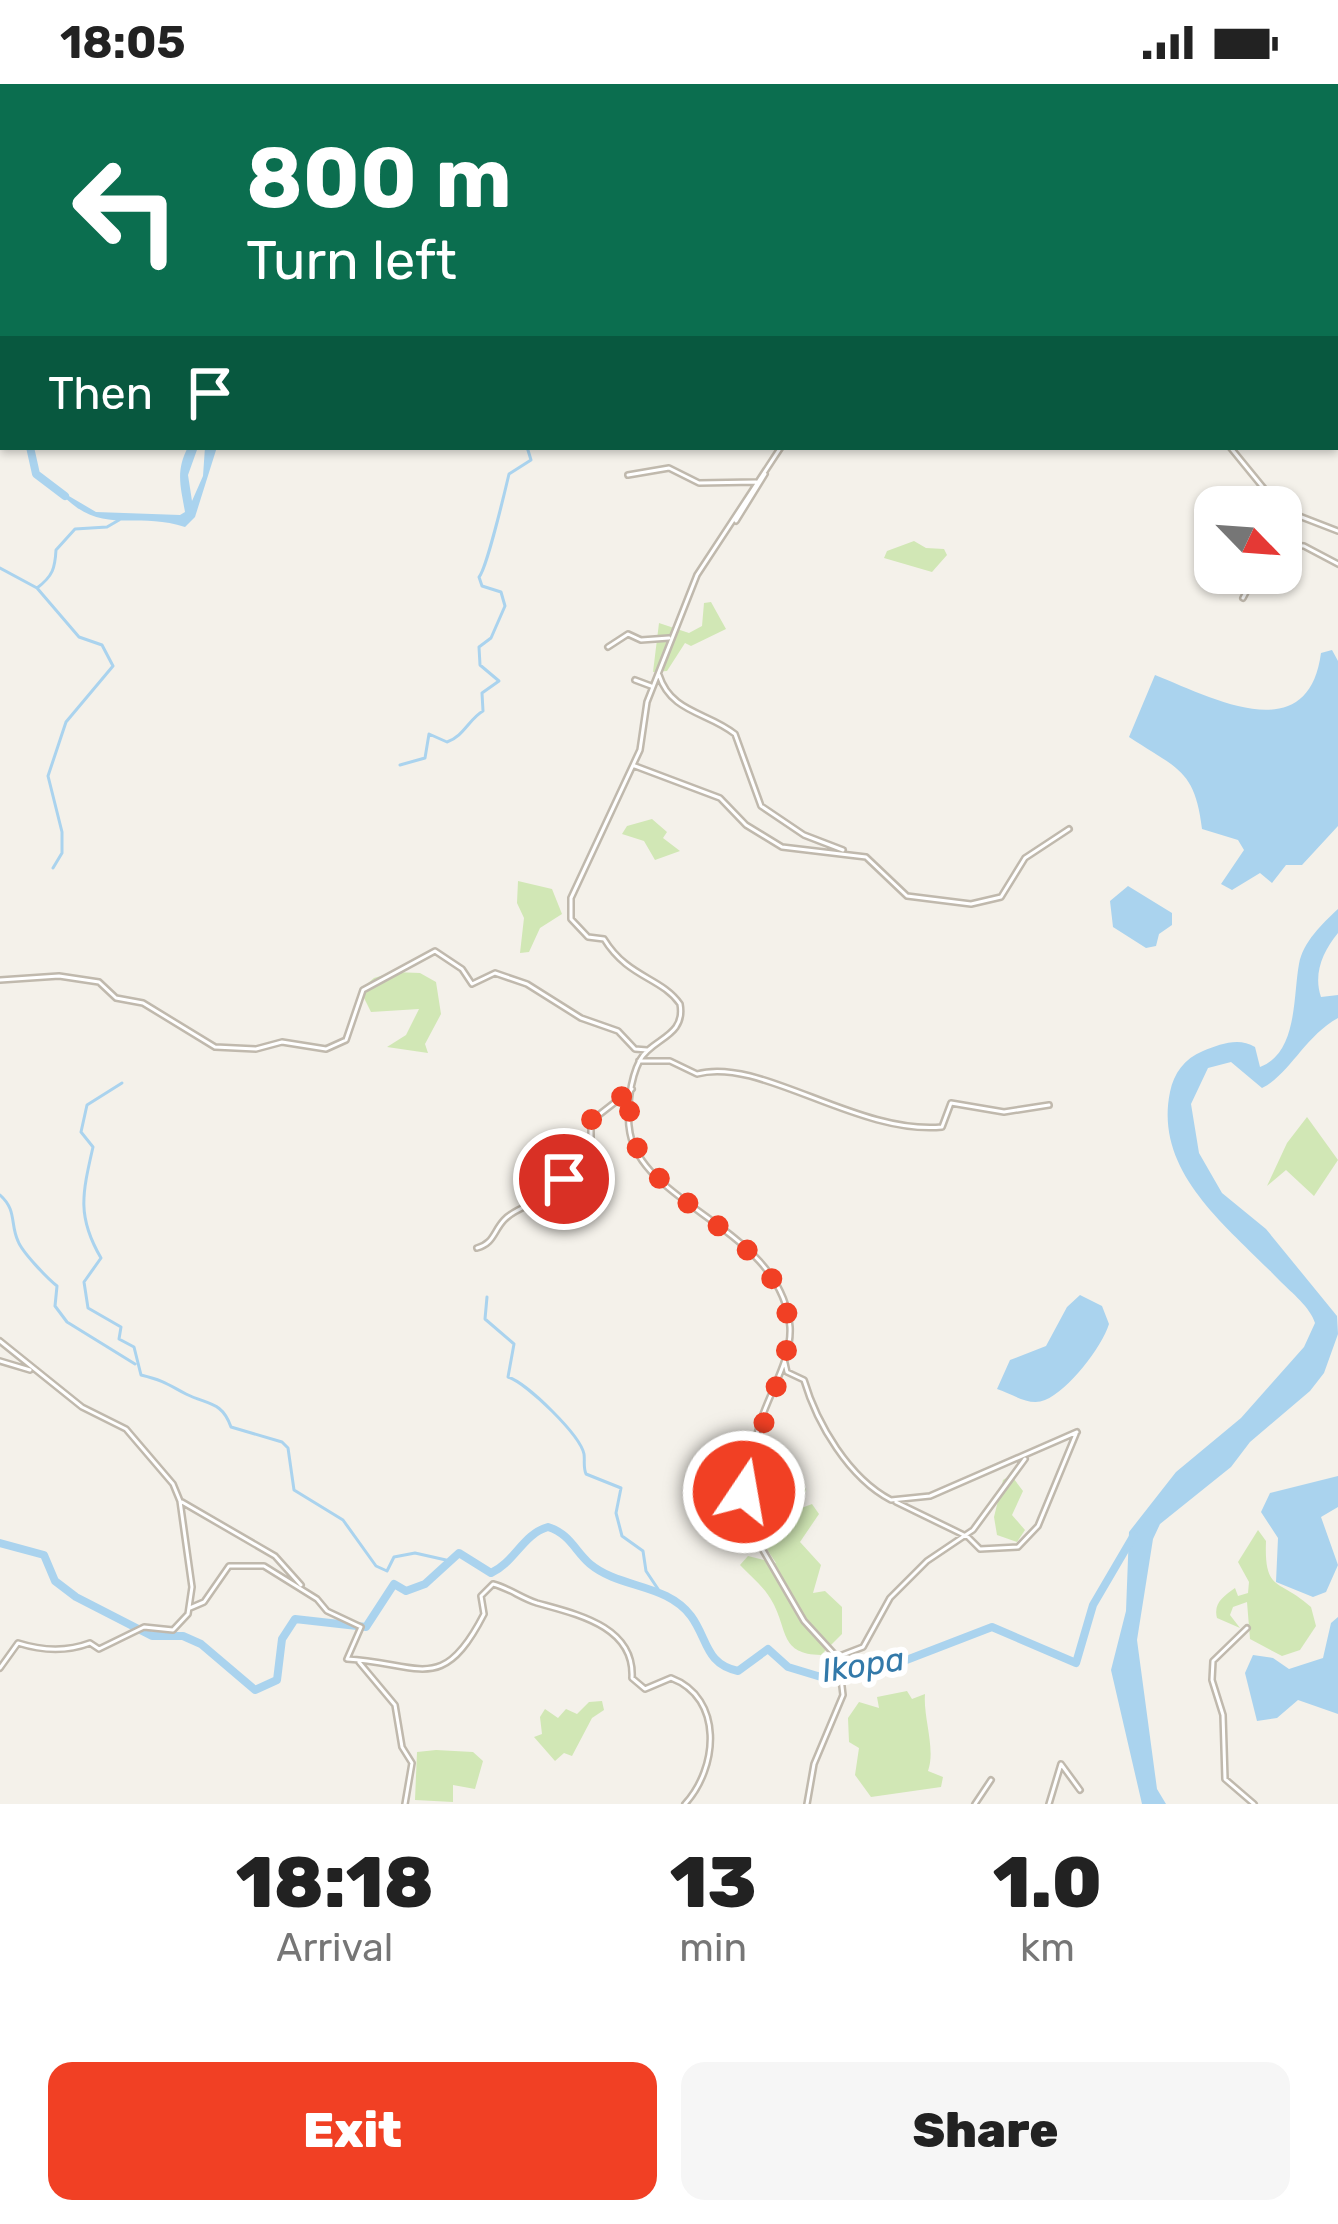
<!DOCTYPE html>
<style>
body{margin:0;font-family:Rubik,sans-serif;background:#f6f6f6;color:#222;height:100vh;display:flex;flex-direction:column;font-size:45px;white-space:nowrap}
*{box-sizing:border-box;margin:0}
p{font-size:39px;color:#767676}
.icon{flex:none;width:66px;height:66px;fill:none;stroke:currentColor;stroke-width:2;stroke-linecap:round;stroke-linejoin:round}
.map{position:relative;height:1720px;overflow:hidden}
.side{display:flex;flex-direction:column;background:#fff;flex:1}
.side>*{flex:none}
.guide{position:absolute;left:0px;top:0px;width:1338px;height:366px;box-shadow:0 3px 9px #0004;background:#0b6e4f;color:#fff;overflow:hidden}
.needle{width:78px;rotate:115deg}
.buttons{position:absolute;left:1194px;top:402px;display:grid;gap:24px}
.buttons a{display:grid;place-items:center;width:108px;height:108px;border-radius:24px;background:#fff;box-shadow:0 3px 9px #0004;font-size:60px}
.pin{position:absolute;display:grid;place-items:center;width:102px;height:102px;color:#fff;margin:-51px;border:6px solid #fff;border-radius:50%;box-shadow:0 3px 12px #0007}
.me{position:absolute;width:132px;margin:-66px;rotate:12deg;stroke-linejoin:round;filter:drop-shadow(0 0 9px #0008)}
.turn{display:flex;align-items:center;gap:42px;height:252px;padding:0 48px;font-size:54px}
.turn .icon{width:156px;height:156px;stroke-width:2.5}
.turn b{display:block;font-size:84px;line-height:102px}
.then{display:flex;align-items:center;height:114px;padding:0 48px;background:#0003;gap:24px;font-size:45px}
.eta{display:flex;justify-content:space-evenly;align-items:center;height:204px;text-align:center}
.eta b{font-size:72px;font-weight:800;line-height:84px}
.action{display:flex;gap:24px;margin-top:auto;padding:24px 48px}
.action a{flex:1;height:138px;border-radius:24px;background:#f14024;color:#fff;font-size:48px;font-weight:800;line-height:138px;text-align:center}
.action a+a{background:#f6f6f6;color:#222}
.status{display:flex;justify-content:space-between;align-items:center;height:84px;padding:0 60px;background:#fff;direction:ltr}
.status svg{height:33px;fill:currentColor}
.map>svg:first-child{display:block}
.green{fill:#d1e7b5}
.water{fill:#aad3ee}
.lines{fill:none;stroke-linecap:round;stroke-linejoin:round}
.stream{stroke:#aad3ee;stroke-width:3}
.river{stroke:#aad3ee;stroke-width:8}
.street-casing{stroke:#c0b9ad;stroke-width:8}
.street{stroke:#fff;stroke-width:3}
.route{stroke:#f14024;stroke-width:21;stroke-dasharray:0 37.8}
.labels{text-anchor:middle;stroke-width:12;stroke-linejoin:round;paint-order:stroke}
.water-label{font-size:33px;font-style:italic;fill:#3379a9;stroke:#fff}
</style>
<div class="status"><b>18:05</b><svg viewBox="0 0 49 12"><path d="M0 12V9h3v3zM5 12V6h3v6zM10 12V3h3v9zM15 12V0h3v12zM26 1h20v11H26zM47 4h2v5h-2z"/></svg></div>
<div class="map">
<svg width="1338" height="1720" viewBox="0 0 1338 1720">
<rect width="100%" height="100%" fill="#f4f1ea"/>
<path class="green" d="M914,457L926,464L944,465L947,471L932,488L884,474L887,467Z
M711,518L726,545L691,562L685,559L667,587L653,588L659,539L689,549L702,542L704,519Z
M652,735L667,748L663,754L680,767L655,776L644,757L622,750L627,742Z
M518,797L552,805L562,830L540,844L529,868L520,869L524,834L517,819Z
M394,888L420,889L436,898L441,930L425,960L428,969L387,963L406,951L419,925L371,928L360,906L374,894Z
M1307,1033L1338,1076L1314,1112L1286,1086L1267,1102L1287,1059Z
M798,1387L806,1406L799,1425L812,1420L819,1430L800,1458L821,1481L813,1509L825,1507L842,1523V1550L821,1571C780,1570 788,1547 773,1519C765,1503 752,1494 740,1481L748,1472L776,1479L744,1431L738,1402L750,1391L771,1397L777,1390Z
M1011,1391L1023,1407L1012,1431L1025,1446L1017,1458L997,1451L994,1433L1003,1396Z
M1258,1446L1266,1457C1264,1509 1279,1494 1311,1523L1316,1542L1300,1566L1282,1572L1250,1555L1247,1518L1233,1523L1230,1531L1240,1544L1217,1534C1213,1519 1224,1512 1235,1504L1238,1512L1248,1509L1249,1498L1238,1478Z
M907,1607L912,1615L925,1610C923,1634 936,1665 928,1687L943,1693L941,1703L871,1713L855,1691L859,1664L849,1658L848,1634L859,1618L879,1624L877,1613Z
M602,1617L604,1626L592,1634L572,1672L564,1669L555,1677L534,1653L542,1650L540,1633L545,1625L558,1634L566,1625L577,1630L589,1618Z
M436,1666L473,1668L483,1677L475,1705L453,1701V1718L415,1716L417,1668Z"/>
<path class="water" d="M188,363H198L188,391L192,417L203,392L205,363H217L195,433L185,443C134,426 99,455 57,405L96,428L180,431L185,428C181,403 175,388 188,363Z
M1332,566L1338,577V742L1302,781H1286L1272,799L1260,789L1232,806L1221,800L1244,766L1238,756L1202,745C1195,685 1177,685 1129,653L1155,591C1211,613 1308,667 1321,569Z
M1128,802L1172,829V841L1159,850L1156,862L1146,864L1113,843L1110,817Z
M1338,825V849C1323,867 1313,890 1321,913L1338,911V934C1304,953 1290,990 1262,1004L1231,978L1208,984L1191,1020L1199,1069L1222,1109L1266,1145L1337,1232L1338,1250L1324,1289L1310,1307L1250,1358L1231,1383L1160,1440L1153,1455L1137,1556L1157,1705L1166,1720H1142L1111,1586L1126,1527L1129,1448L1176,1388L1241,1334L1304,1263L1315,1239C1310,1223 1292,1209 1280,1197C1231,1145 1153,1090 1170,1008C1174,989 1184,975 1203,967C1220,960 1239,953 1255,963L1260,983C1298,969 1293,911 1299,880C1303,858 1322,840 1338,825Z
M1080,1211L1102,1222L1109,1240C1102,1263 1068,1307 1045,1316C1029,1323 1011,1309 997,1305L1010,1276L1046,1262L1067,1223Z
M1338,1392V1423L1321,1433L1338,1481L1326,1508L1313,1513L1276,1498L1278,1454L1261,1428L1270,1409Z
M1338,1533V1630L1298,1616L1277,1634L1257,1637L1245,1589L1253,1571L1273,1574L1289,1585L1323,1574L1331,1539Z"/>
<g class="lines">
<path class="stream" d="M25,0L30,3
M624,3L627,0
M785,3L789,0
M0,126L3,121
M0,484L37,504C53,492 55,484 56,466L75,445L107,443L119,436
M37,504L79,553L102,561L113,582L66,638L48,692L62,748V769L53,784
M400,681L425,674L429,650L447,658C464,652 469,635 483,627L482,609L499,597L480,581L479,563L491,554L505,522L501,508L482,502L479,493C486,486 505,407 509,390L531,376L527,363
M122,999L87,1021L81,1048L93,1063C82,1111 77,1133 101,1174L84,1198L88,1224L121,1243L119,1255L134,1263L141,1291C165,1297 167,1300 186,1310C208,1321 222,1317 231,1343L282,1358L288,1364L294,1406L343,1436L376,1482L387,1487L394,1473L415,1469L446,1476
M0,1111C17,1126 10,1140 18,1157C22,1168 47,1194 57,1202L55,1222L67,1238L135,1280
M487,1213L485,1235L514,1260L508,1293C528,1300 580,1351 584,1370C585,1377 583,1383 586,1390L621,1404L616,1429L622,1452L643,1467L646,1487L660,1508"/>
<path class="river" d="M1230,0L1232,3
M1335,44L1338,42
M0,343L3,341
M30,363L36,390L65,412
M0,1459L44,1471L55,1497L76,1513L152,1552H183L201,1560L255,1606L277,1596L282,1555L295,1535L366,1543L394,1500L406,1507L425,1500L459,1469L491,1489C515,1478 523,1450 548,1443C570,1450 575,1467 590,1480C620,1505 666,1499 691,1532C708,1555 705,1580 738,1587L768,1565L788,1583L821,1593L835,1585L896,1580L992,1543L1076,1579L1093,1521L1134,1451"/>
<g class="street-casing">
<path id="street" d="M1030,3L1032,0
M1310,3V0
M1335,148L1338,150
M0,207L3,208
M1335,236H1338
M0,294L3,296
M781,363L697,491L647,618L640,666L571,814V835L588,853L604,855C628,894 661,893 680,920C686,953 652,954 640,976C630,995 626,1028 630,1049C644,1122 782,1146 790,1243C792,1275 769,1309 760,1339C751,1369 745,1400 742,1430L804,1537L837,1573L840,1586L843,1611L814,1680L807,1720
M1230,363L1279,423
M628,391L669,384L699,399L756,398
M1281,425L1338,447
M736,437L765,390
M1281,460L1304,462L1338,480
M1243,514L1256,489
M608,563L628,550L641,556L669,554
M659,591C671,629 708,628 735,650L761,722L804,751L843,766
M635,596L651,602
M635,682L720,714L746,741L782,763L866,773L907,812L971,820L1001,813L1025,774L1069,745
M0,896L59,892L99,898L116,914L143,919L215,963L256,965L282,958L326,965L346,956L363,906L435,867L462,885L472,900L495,889L527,900L581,934L618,947L635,965L647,966
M639,977H670L697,990C759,972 857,1051 942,1043L951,1019L1004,1028L1049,1021
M477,1164C494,1159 493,1148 504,1136C521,1118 546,1123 557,1096L576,1095L591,1073V1037L632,1005
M0,1257L82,1323L126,1345L173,1400L180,1417L192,1503L188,1530L173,1546L144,1543L99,1565L90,1559C66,1568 40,1566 18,1559L0,1584
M0,1277L30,1286
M785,1279L787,1288L804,1296C817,1340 849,1394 891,1416L930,1412L1077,1348
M182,1418L275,1472L301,1501
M896,1418L968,1453L980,1465L1018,1463L1038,1442L1076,1350
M190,1524L204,1518L229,1482H264L317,1515L327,1527L361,1543L347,1575C420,1579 442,1612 484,1530L481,1512L493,1500C509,1504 521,1514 537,1519C576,1530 635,1542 632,1594L645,1605L671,1594C724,1614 718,1684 685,1720
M1247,1544L1213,1577L1212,1596L1223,1631L1225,1695L1254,1720
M837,1573L863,1563L890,1514L927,1477L973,1446L1025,1375
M359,1578L395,1621L402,1663L412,1679L405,1720
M975,1720L991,1696
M1049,1720L1061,1680L1080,1706"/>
</g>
<use href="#street" class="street"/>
</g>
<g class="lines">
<path class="route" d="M564,1095L576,1094L591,1073V1036L633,1004C603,1119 776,1131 789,1241C793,1273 750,1365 744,1408"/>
</g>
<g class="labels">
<g class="water-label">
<text transform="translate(863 1580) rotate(-9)" y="12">Ikopa</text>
</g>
</g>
</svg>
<div class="buttons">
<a><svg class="needle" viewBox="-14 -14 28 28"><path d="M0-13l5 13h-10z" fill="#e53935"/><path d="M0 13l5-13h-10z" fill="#767676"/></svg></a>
</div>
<div class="pin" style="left:564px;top:1095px;background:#d93025"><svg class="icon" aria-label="arrive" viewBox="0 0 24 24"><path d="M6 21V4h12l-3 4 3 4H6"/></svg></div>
<svg class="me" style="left:744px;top:1408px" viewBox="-20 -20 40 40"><circle r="17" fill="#f14024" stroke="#fff" stroke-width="3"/><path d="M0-11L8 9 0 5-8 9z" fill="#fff"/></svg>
<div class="guide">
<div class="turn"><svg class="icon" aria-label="left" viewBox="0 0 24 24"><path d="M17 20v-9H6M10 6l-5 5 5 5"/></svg><div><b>800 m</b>Turn left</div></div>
<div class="then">Then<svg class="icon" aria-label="arrive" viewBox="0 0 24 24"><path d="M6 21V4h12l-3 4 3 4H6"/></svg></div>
</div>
</div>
<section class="side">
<div class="eta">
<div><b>18:18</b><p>Arrival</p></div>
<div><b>13</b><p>min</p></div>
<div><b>1.0</b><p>km</p></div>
</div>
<div class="action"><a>Exit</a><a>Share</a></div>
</section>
